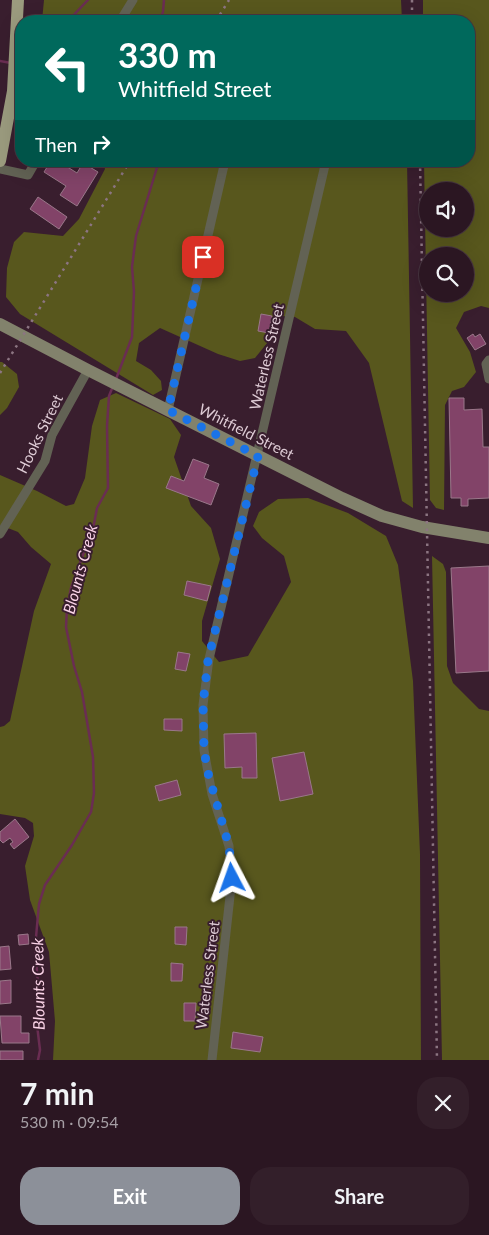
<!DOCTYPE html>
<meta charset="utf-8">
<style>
body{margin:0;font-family:Lato,sans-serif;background:#331f2a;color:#f1f3f6;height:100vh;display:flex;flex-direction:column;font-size:19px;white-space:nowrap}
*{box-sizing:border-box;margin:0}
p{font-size:16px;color:#a69fa5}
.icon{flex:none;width:28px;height:28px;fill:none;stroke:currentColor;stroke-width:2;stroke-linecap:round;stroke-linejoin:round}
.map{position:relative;height:1060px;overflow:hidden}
.details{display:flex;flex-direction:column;background:#2b1622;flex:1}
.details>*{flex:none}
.guide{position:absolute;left:15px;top:15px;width:460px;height:152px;border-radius:20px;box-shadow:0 5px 20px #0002,0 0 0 1px #473540;background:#00695c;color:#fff;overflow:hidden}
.buttons{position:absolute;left:419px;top:182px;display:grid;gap:10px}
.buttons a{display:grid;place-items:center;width:55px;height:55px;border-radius:50%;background:#2b1622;box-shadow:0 5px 20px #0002,0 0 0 1px #473540;font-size:25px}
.pin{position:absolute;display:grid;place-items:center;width:42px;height:42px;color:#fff;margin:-21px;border-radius:10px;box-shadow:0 2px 8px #0006}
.me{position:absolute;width:55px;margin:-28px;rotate:356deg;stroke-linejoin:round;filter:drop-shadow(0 0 4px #0008)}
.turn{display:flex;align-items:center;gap:18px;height:105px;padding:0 20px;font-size:22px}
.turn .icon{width:65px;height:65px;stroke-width:2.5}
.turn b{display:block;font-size:35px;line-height:42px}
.then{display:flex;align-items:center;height:48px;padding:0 20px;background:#0003;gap:10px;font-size:19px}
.round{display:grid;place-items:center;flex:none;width:52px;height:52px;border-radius:20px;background:#331f2a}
.summary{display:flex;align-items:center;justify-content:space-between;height:85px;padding:0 20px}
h1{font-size:30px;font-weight:700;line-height:38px}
.action{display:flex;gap:10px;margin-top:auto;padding:10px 20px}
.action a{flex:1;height:58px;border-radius:20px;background:#8c9099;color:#fff;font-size:20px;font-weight:700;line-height:58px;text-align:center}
.action a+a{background:#331f2a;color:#f1f3f6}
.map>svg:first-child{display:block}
.forest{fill:#58571d;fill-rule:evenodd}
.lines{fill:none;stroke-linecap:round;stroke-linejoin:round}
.stream{stroke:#6a2d52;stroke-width:2.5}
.building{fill:#824368;stroke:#9a788a}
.street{stroke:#626254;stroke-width:9}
.secondary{stroke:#82826c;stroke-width:12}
.primary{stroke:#9b9b7e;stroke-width:12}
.rail{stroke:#8c7582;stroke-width:2.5;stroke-dasharray:2.5 5;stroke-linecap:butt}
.route{stroke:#1a73e8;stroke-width:9;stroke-dasharray:0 16.2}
.labels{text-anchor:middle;stroke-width:4;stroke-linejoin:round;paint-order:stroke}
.street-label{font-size:15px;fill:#decbd5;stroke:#391e2e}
.water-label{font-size:16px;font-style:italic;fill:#fbd4e8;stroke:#391e2e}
</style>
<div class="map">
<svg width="489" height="1060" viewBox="0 0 489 1060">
<rect width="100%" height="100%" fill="#391e2e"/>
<path class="forest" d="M44,0H401L402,21H42Z
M423,0H489V308L481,306L464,312L456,328L470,352L476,372L464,387L452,391L445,405L444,510L436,508L430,500L424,161H469V21H423ZM428,191H465V229H428ZM428,256H465V294H428Z
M103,161H407L413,508L402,501L369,363L346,331L315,329L295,317L281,316L272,337L255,358L240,361L218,354L160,328L139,343L136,361L151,370L161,381L162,390L153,395L20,314L6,297L7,268L14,242L24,232L63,236L79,219L105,169Z
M0,362H2L17,374L19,387L7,408L0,415Z
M116,393L170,419L181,435L174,457L191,506L211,528L220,559L202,621V641L219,662L248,656L291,582L284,556L262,538L253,526L259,512L278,499L308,498L348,513L386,536L398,565L413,681L420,854L421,1060H53L55,1021L49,952L30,900L25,866L34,836L33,823L25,818L0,814V727L4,726L10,721L34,611L51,564L31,547L18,532L0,525V475L37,491L66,506L74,504L85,478L92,426L100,400Z
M432,556L443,564L446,572L447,666L453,683L479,709L489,711V1060H442Z"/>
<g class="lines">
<path class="stream" d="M68,21L88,0
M159,21L163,12L164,0
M0,61L11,63
M116,379L132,337L134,292L132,267L136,236L159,161
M38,1060L40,1050L37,1025L40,1008L35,948L39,904L45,885L72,845L91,812L94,793L93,757L82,692L74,666L66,627L67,608L71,588L94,524L97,508L108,488L107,426L109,396L113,386"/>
</g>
<path class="building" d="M51,161H58L77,173L83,163L98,172L77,206L60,195L66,186L44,172Z
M38,197L67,217L59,229L30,209Z
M261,314L272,316L269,333L258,331Z
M473,334L475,337L480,334L486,344L475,350L467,338Z
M449,398H464V410L482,409L483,447H489V498L468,499V506H461V498H451Z
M193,459L209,465L204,478L219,484L211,505L166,488L171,476L184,481Z
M489,566V671L456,673L451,568Z
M187,581L211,586L207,601L184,595Z
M178,652L190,654L186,671L175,669Z
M164,719H182V731L164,730Z
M256,733L257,778H242V767L225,768L224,734Z
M304,752L313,794L280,801L272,758Z
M177,780L181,795L159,801L155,786Z
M15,819L29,837L14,849L10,844L13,842L10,838L3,843L0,840V832Z
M175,927H187L186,945L175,944Z
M28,934L29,944L19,945L18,935Z
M9,946L11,969L0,970V947Z
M171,963L183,964L182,981H171Z
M11,980V1003L0,1004V981Z
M184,1003H196L195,1021H184Z
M0,1016H21V1033H29V1043H2Z
M233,1032L263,1037L260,1052L231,1048Z
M0,1051H23V1060H0Z"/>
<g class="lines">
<path class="street" d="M120,21L133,0
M0,169L28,175L36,161
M489,379L486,364L489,360
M168,410L225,161
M0,534L45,461L52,435L88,370
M212,1060L232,878L229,846L212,794L204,750L203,705L209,659L326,161"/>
<path class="secondary" d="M0,324L88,370L342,498L382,516L422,527L489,538"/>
<path class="primary" d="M0,161L13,91L18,0"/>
<path class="rail" d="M412,0V21
M216,21L229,0
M420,161L437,1060
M0,373L130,161"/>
</g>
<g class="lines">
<path class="route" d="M203,257L168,410L258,456L208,660L203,704L204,750L208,773L229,846L232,878"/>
</g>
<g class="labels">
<g class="street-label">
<text transform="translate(267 357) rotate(-77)" y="5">Waterless Street</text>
<text transform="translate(246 432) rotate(27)" y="5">Whitfield Street</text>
<text transform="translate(40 434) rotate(-64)" y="5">Hooks Street</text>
<text transform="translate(208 975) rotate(-83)" y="5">Waterless Street</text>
</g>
<g class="water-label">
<text transform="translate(80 569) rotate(-75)" y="6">Blounts Creek</text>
<text transform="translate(38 984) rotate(-91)" y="6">Blounts Creek</text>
</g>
</g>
</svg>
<div class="buttons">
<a><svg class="icon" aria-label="sound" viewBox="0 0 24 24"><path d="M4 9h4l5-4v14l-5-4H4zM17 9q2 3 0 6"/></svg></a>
<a><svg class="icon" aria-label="search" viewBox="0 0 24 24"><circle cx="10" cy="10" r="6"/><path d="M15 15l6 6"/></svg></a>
</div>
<div class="pin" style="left:203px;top:257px;background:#d93025"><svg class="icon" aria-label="arrive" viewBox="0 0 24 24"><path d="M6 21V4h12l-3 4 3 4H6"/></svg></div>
<svg class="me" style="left:232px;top:878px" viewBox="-20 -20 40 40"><path d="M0-17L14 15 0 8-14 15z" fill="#1a73e8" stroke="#fff" stroke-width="4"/></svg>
<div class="guide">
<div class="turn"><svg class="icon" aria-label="left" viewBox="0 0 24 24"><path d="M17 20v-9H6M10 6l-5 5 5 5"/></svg><div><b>330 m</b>Whitfield Street</div></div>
<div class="then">Then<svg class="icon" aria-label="right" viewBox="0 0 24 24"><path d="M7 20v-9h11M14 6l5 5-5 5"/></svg></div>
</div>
</div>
<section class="details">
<div class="summary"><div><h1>7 min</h1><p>530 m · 09:54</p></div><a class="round"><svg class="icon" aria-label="close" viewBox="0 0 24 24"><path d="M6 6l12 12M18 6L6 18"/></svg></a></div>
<div class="action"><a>Exit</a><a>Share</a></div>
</section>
